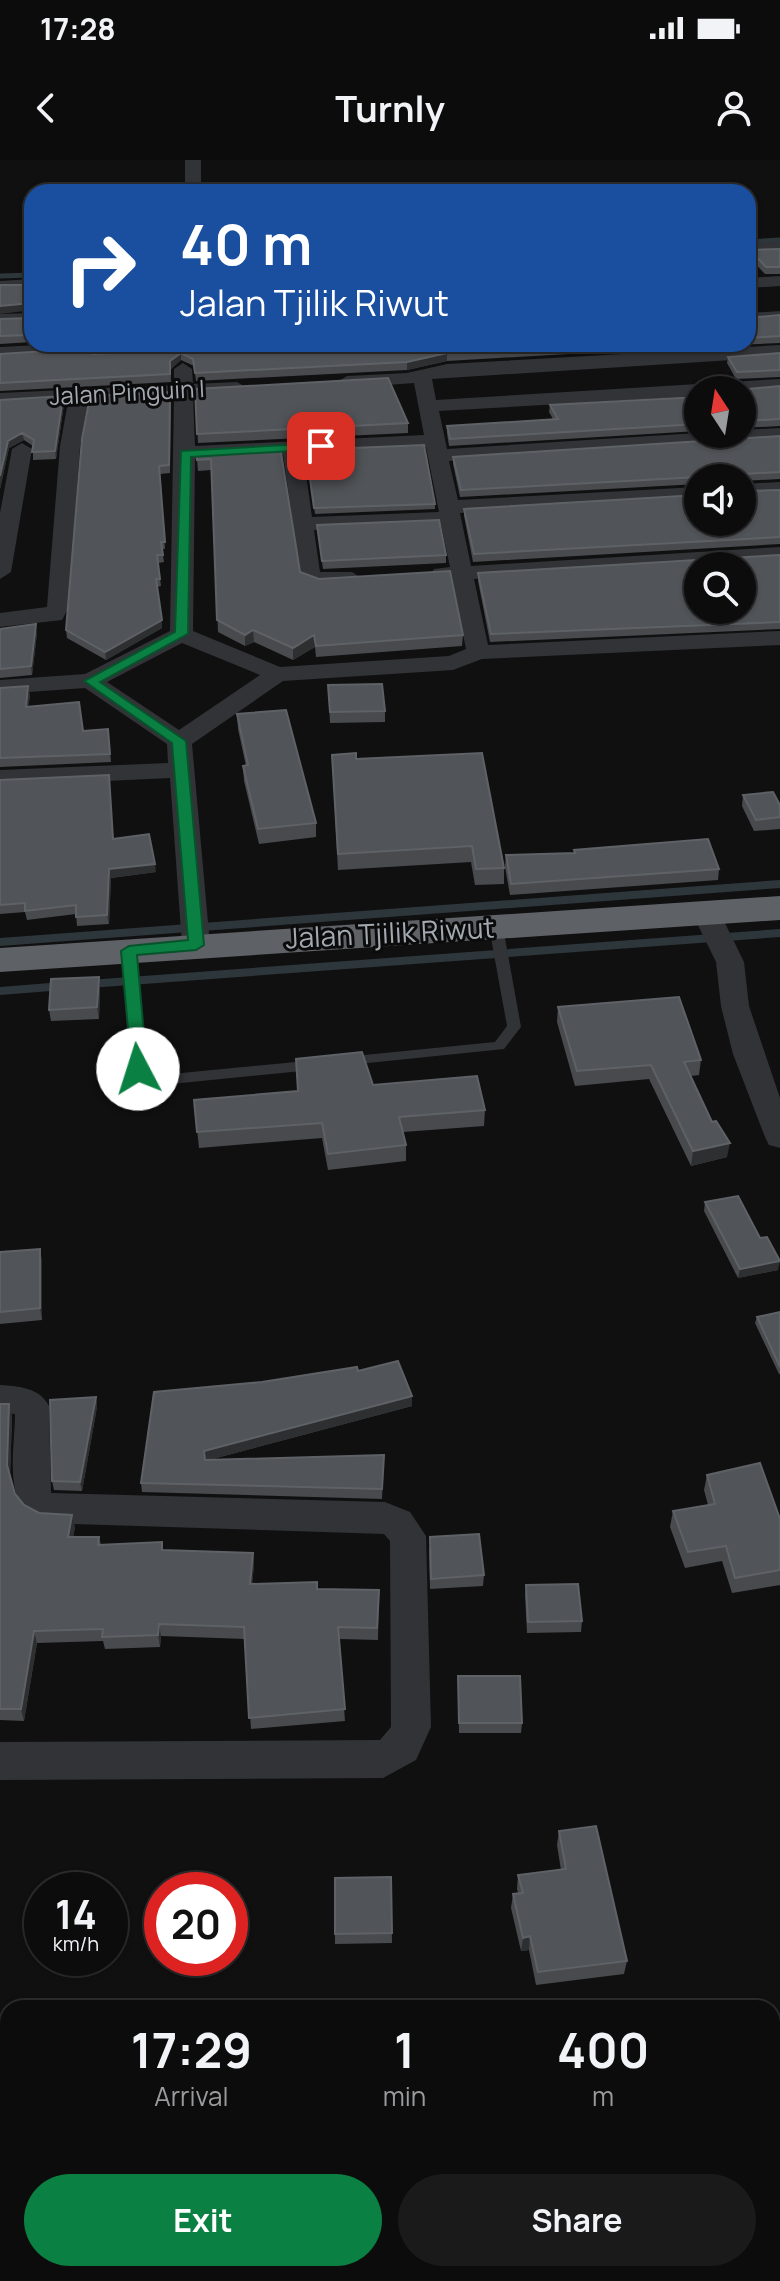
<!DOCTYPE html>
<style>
body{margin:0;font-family:Manrope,sans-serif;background:#1a1a1b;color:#f1f3f6;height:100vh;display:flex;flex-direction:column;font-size:30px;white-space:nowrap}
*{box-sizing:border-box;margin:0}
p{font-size:26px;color:#9a9b9d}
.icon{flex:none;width:44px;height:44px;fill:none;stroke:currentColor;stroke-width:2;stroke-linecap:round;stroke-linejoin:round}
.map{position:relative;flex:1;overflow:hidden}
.sheet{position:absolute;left:0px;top:1840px;width:780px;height:282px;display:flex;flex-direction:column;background:#0c0c0d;border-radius:24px 24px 0 0;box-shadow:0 2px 6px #0004,0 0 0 2px #2c2c2e}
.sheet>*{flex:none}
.hud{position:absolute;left:24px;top:24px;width:732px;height:168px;border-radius:24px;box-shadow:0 2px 6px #0004,0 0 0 2px #2c2c2e;background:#1a4fa0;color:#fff;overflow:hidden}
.needle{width:52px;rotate:348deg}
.controls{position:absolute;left:684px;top:216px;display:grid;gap:16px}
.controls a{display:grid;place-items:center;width:72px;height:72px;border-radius:50%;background:#0c0c0d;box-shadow:0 2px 6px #0004,0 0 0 2px #2c2c2e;font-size:40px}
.speed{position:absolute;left:24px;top:1712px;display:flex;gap:16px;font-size:40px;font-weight:700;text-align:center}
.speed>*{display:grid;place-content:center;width:104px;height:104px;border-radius:50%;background:#0c0c0d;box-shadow:0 2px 6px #0004,0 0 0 2px #2c2c2e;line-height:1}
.speed small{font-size:20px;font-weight:400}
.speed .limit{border:12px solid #d22;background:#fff;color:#111}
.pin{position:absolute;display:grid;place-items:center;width:68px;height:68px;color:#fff;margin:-34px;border-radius:16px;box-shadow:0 4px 12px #0006}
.me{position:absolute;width:88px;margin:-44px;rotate:355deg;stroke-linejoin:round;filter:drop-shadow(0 0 6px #0008)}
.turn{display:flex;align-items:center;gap:28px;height:168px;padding:0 24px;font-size:36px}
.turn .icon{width:104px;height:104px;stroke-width:2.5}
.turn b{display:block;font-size:56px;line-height:68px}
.eta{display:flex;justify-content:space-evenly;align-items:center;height:136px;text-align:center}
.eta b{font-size:48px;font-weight:700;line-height:56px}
.cta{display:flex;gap:16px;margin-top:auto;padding:16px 24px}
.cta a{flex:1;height:92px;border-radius:48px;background:#0b8043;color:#fff;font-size:32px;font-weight:700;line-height:92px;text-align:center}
.cta a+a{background:#1a1a1b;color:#f1f3f6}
.status{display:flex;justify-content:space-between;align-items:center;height:56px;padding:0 40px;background:#0c0c0d;direction:ltr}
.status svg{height:22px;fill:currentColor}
header{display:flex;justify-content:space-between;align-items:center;height:104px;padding:0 24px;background:#0c0c0d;font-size:36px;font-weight:700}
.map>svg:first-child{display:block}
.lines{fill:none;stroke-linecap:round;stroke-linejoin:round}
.stream-far1{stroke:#2d363a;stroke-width:5}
.stream{stroke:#2d363a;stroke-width:8}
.lane{fill:#313336;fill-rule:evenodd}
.street{fill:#313336;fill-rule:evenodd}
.highway{fill:#5e6166;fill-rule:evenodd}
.wall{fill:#484a4d}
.shaded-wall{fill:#2d2f31}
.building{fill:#515458;stroke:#5e6266;stroke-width:2;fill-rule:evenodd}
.route{fill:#0b8043;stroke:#07532c;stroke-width:2}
.labels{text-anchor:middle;stroke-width:6;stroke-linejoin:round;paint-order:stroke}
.far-street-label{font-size:24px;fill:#a2a9b0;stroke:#0b0b0c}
.street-label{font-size:28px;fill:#a2a9b0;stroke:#0b0b0c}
</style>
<div class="status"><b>17:28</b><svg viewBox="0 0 49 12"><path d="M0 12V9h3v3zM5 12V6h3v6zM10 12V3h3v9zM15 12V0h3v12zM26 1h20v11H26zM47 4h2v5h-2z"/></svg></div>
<header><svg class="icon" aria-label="back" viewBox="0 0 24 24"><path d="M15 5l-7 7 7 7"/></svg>Turnly<svg class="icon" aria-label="person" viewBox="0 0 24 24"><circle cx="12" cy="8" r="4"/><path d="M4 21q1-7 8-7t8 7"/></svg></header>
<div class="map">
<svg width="780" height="2121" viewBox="0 0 780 2121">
<rect width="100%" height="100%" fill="#101011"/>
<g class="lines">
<path class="stream-far1" d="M748,82L780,80
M0,116L32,115"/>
<path class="stream" d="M0,782L780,724
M89,824L780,773
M0,831L63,826"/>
<path class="lane" d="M496,763L503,767L521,867L504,889L339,906L337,902L344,897L495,882L507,866L489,767Z
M129,787L136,791L145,907L151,913L161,915L317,900L324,905L322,909L161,925L141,921L131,909L122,791Z"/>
<path class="street" d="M185,0H201V32H185Z
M780,82V92L748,94V84Z
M780,116V126L748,128V118Z
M32,119V129L0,131V121Z
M780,151V161L748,163V153Z
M32,153V163L0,164V154Z
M58,184H93L95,187L248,184L239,190L95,199L80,194L0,199V187Z
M780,185V197L432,219L436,240L780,219V231L742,233V230H698V236L439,251L447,289L698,273L742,274V270L780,268V280L449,301L458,340L698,327V339L460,353L471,406L780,387V399L474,419L488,485L780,471V485L482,499L453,510L283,521L192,584L210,785L206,791H186L182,785L170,618L0,626V610L168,603L167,584L85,528L0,534V520L85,514L170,471L174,237L88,241L80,286L69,447L62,460L0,467V453L47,447L60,286L68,242L0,245V233L174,225V209L183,203L192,209L193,224L237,222L247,228L237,234L193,236L195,286L424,275L414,223L347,228L337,222L347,216L407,213L447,204ZM426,287L439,352L312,357L303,293ZM283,294L301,420C317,428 350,433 363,419L352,412H320L314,370L441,365L450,407L434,409L431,414L434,419L452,420L466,489L449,496L280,507L193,471L195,299ZM182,483L260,515L179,570L107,522Z
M22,283L32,289L11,412L0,419V353L12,289Z
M780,322V334L742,336V324Z
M706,745L716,747L720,753L744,802L749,846L780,938V988L769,985L765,977L733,894L721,846L716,802L692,753L696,747Z
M0,1225C19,1226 40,1228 49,1246L51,1333L385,1342L410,1352L426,1376L431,1567L416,1600L383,1618L0,1620V1582L380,1580L391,1567L390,1381L384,1374L43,1363C1,1349 15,1290 15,1254L0,1253Z
M0,1943H8V1989H0Z"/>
<path class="highway" d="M780,736V760L0,812V788Z"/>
</g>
<path class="wall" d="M780,89V114H765L749,97L750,90Z
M780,155V183L716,186L715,184H748V158Z
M32,158V182L0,184V159Z
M241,184H655V189L447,201L407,210L196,221L194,206L181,200L171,209V222L0,231V194H94L239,185Z
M780,193V217L736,219L727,203L728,197Z
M780,226V266L742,268V235H746L747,229Z
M195,229L408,263V273L198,283Z
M698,237V271L449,286L447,273V266L553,259L549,252L550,245Z
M171,239L170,313L160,314L165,389H162L164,402L158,403L161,426L157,427L162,468L106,500L67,478L66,470Z
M0,240L64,244L56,299L33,300V286L24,280L9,288L0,329Z
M780,276V319L742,321V318H698V324L460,337L453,304V297Z
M280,286L300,412L463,475L462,486L316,497L315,487L293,500L254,482L245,486L218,472L211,310L198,311L197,300Z
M306,296L435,344V349L315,354Z
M780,330V384L473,402L464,356V349Z
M317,365L446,395V403L323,409Z
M780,395V469L490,482L478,421V413Z
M0,469L37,473L32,515L0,518Z
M328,525L385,551V562L330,563Z
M0,528L30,535L28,547L83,571L108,569L111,602L0,607Z
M237,554L316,663V677L259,684L244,621L243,606H246L238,569Z
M332,595L356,599L504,708V724L475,725L471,702L338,710Z
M0,620L113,679L156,712L111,718L109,764L77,766L76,754L27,760L25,752L0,754Z
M743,635L780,645V669L754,671L742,646Z
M574,690L719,709L718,720L510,735L505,707L506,695L574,693Z
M100,828L99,859L51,861L49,850Z
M558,847L701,900L699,915L691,916L727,997L691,1006L649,919L575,926L557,862Z
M373,925L485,950L484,966L403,972L406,985V1001L328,1010L322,978L199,988L194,940Z
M705,1042L778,1110L738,1118L704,1051Z
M0,1092L42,1100V1160L0,1164Z
M780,1152V1214H779L755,1163L757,1157Z
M358,1211L412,1236V1246L209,1300L384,1295L382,1339L142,1332L141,1323L262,1222Z
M96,1237L97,1247L82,1331L54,1330L52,1321Z
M0,1244H9L12,1257L10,1316L15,1334L24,1345L39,1353L75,1367L73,1377H99L101,1385L164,1390L253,1393L254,1405L252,1424L318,1429L379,1430L378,1480L339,1479L345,1561L251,1569L245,1479L161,1476L160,1487L105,1489L103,1481L37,1483L24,1561L0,1560Z
M707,1315L780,1359V1425L732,1433L722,1401L685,1408L670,1367L673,1351L708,1345L704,1330Z
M429,1388L484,1415L483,1426L430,1429Z
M526,1425L582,1461L581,1472L527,1473L525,1435Z
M458,1516L522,1563L521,1573H459Z
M559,1671L627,1801L624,1814L536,1825L529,1790L521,1791L511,1748L513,1734L518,1733L517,1729L518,1715L561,1710L557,1685Z
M391,1717L392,1783L335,1784V1774Z"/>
<path class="shaded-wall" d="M31,143L32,150L0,154V146Z
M181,193V200L171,209V222L170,201Z
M447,193V201L407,210V202Z
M63,236L64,244L56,299L55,291Z
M22,273L24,280L9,288L0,329V316L8,281Z
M162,460V468L106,500L105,492Z
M36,464L37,473L32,515L31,506Z
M253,470L254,482L245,486V475Z
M314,475L315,487L293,500V488Z
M28,526L30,535L27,555L26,547Z
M155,704L156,712L111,718L109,764L107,755L109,709Z
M99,817L100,828L99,859L97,847Z
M730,983L727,997L691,1006L693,991Z
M40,1089L42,1100V1160L40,1148Z
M780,1101L778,1110L738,1118L740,1109Z
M412,1236V1246L205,1301L204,1291Z
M96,1237L97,1247L82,1331L80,1322Z
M9,1244L12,1257L10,1317L7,1305Z
M72,1355L75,1367L71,1389L68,1377Z
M253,1393L254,1405L251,1436L250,1424Z
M159,1464L161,1476L160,1487L158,1475Z
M34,1471L37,1483L24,1561L21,1549Z
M530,1776L529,1790L521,1791L523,1778Z"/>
<path class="building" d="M780,89V107H766L750,90Z
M0,125H32V150L31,143L0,146Z
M780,155V176L748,178V158Z
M32,158V175L0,176V159Z
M241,184H613L447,193L407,202L195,213L193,199L181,193L170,201V214L0,223V194L79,189L94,194L239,185Z
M780,193V210L737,212L728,197Z
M388,218L408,263L197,274L195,229Z
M780,226V259L742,261V235H751L747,229Z
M170,232L169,305L159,306L165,382H161L163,395H157L160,419H156L162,460L105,492L66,470L82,279L90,236Z
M63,236L55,291L32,292L34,280L22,273L8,281L0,316V240Z
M698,237V264L450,279L447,266L558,259L550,245Z
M780,276V312L743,314L742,321V318H700L699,317L461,330L453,297Z
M424,285L435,344L314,348L306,290Z
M280,286L300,412L319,419L450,411L463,475L316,486L314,475L293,488L253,470L245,475L217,460L211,299L197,300V291Z
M780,330V377L474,394L464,349L698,335V362H742V331Z
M439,360L446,395L322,401L317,365Z
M780,395V462L491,474L478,413ZM698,406H742V450H698Z
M36,464L31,506L0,509V469Z
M382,524L385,551L330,552L328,525Z
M28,526L26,547L79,542L83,571L108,569L110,594L0,598V528Z
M286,550L316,663L258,669L243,606L248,605L237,554Z
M356,593V599L482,593L504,708L476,709L472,686L338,694L332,595Z
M109,615L113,679L149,674L155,704L109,709L107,755L76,757V745L25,751V743L0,745V620Z
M773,632L780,645V657L756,660L743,635Z
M708,679L719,709L511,724L506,695L575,693L574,690Z
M99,817L97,847L49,850L51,819Z
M679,837L701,900L684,902L712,962L716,961L730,983L693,991L651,905L577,911L558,847Z
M362,892L373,925L477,916L485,950L399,957L406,985L328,994L322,963L197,972L194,940L298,931L296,899Z
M738,1036L760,1078L767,1077L780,1101L740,1109L705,1042Z
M40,1089V1148L0,1152V1092Z
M780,1152V1207L757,1157Z
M398,1201L412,1236L204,1291L205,1300L384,1295L382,1329L141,1323L154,1232L262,1222L357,1207L358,1211Z
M96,1237L80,1322L52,1321L50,1240Z
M0,1244H9L7,1305L15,1334L24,1345L39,1353L72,1355L68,1377H99L98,1385L162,1382V1390L253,1393L250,1424L317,1422V1429L379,1430L377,1468L338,1467L345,1549L249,1558L244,1467L159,1464L158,1475L102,1477L103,1469L34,1471L21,1549H0Z
M760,1303L780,1359V1410L735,1418L726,1386L688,1392L673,1351L715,1344L707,1315Z
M479,1374L484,1415L431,1419L430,1377Z
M578,1424L582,1461L528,1462L526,1425Z
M458,1516H520L522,1563H459Z
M596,1666L627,1801L538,1812L530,1776L523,1778L513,1734L523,1733L518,1715L566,1709L559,1671Z
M391,1717L392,1773L335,1774V1718Z
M176,2114H271V2121H175Z
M362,2114H416V2121H362Z"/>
<path class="route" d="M321,283L325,289L191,297L188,474L100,522L186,581L204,785L196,790L137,795L147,909L144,913H132L121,791L129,786L188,780L172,583L84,521L175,472L181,291Z"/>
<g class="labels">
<g class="far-street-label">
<text transform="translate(127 233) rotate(-3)" y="8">Jalan Pinguin I</text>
</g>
<g class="street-label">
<text transform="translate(390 773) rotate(-3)" y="10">Jalan Tjilik Riwut</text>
</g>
</g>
</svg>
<div class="controls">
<a><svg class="needle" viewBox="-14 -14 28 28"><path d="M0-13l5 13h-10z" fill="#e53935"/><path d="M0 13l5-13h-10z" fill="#9a9b9d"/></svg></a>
<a><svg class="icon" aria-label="sound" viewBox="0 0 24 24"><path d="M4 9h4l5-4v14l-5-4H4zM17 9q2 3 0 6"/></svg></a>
<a><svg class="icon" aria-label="search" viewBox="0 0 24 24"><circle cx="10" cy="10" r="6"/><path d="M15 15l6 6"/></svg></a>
</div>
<div class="speed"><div>14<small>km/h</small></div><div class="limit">20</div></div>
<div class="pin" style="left:321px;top:286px;background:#d93025"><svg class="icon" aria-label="arrive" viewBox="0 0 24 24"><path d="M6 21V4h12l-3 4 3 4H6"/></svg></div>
<svg class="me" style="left:138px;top:909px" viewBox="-20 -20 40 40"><circle r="19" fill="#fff"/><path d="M0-13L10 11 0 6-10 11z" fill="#0b8043"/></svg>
<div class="hud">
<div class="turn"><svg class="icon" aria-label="right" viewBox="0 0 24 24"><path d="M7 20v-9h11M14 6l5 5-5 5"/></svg><div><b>40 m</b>Jalan Tjilik Riwut</div></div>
</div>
<section class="sheet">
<div class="eta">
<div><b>17:29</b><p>Arrival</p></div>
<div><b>1</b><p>min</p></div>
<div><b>400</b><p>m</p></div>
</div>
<div class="cta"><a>Exit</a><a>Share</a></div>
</section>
</div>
